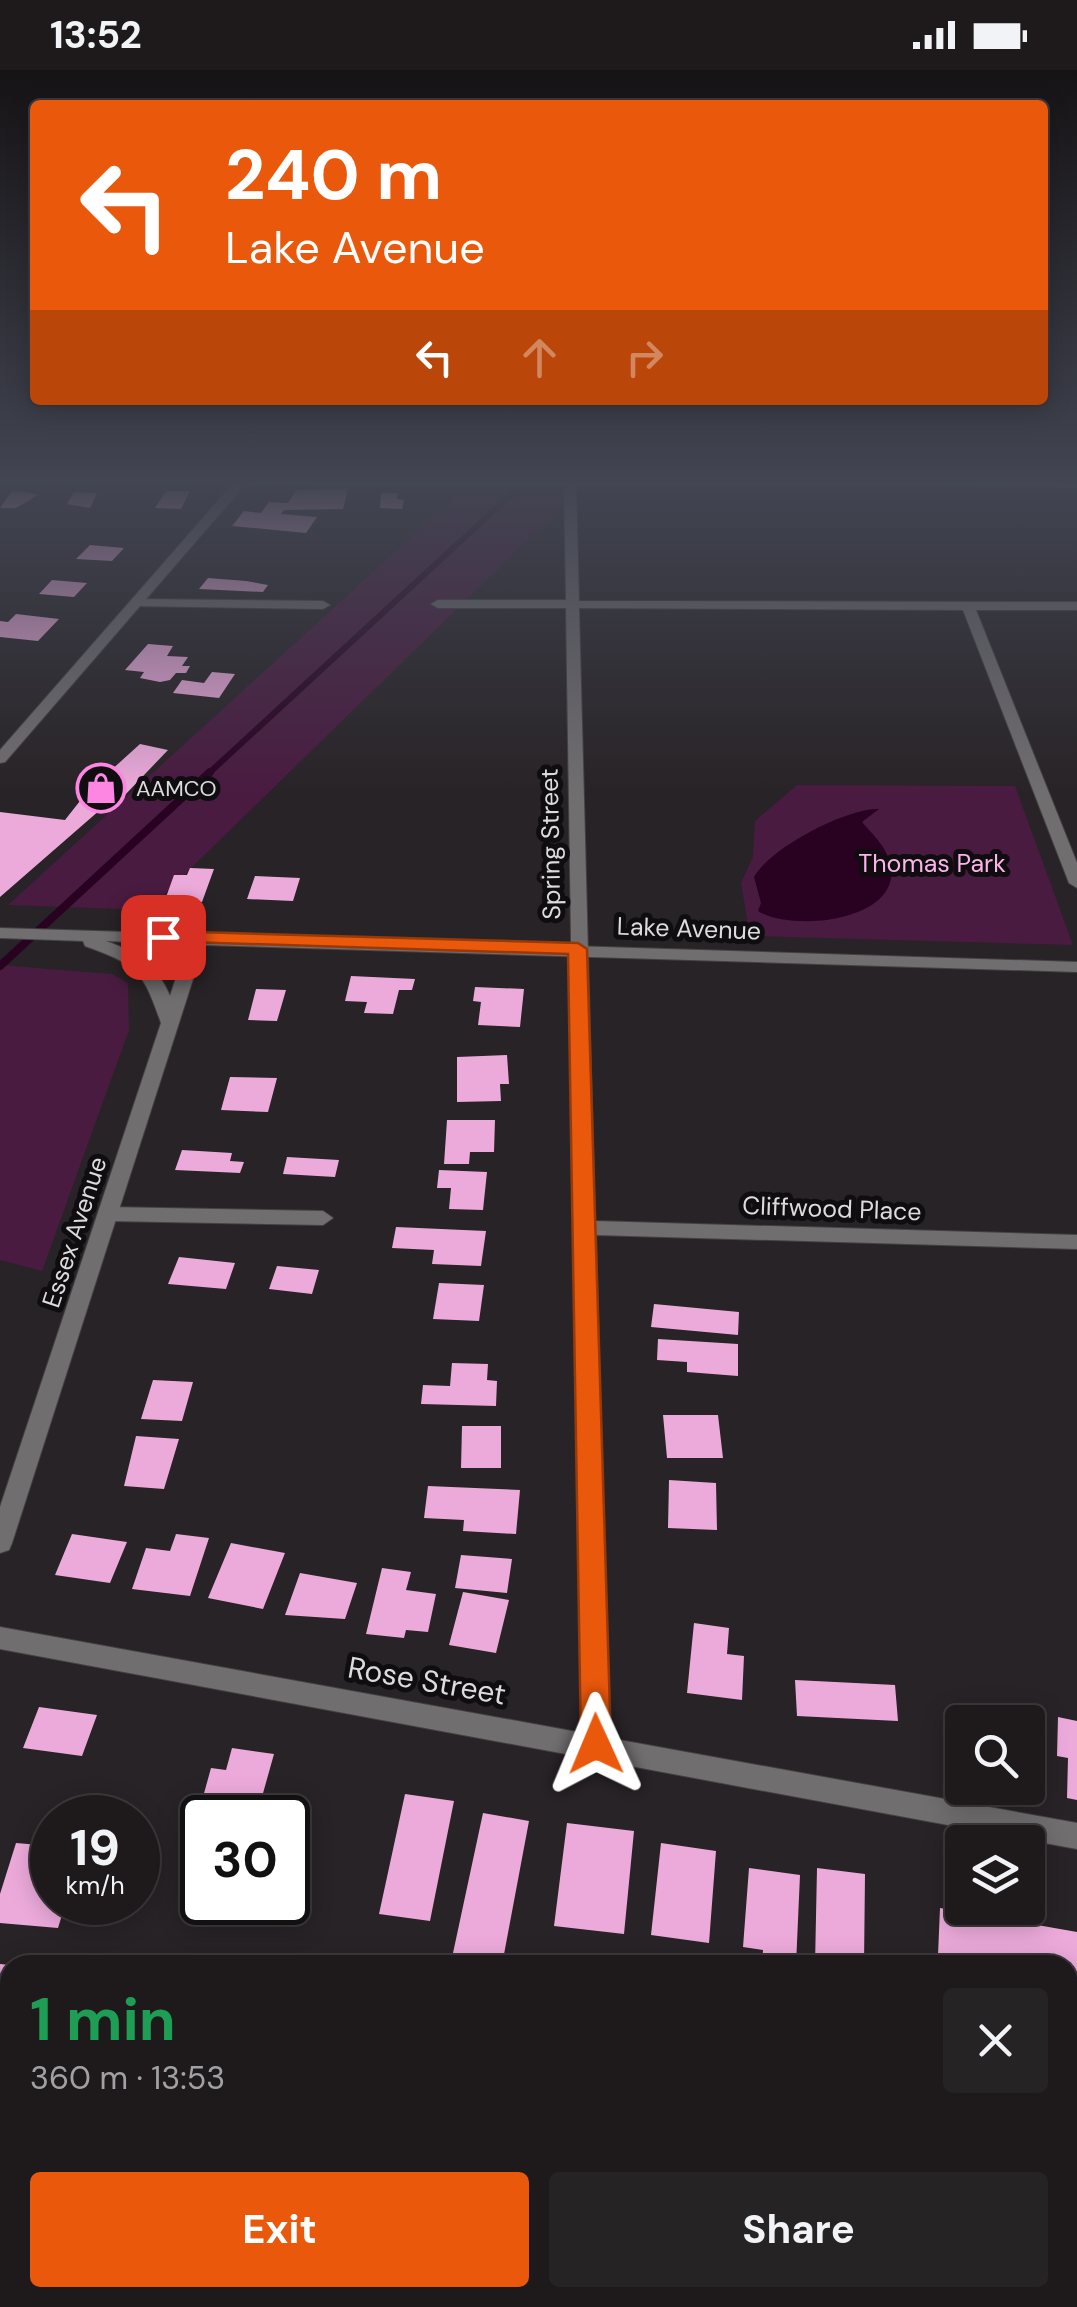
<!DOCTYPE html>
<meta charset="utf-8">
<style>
body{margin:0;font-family:"DM Sans",sans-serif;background:#262325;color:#f1f3f6;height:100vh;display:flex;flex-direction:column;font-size:38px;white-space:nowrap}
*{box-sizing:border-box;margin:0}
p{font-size:32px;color:#a1a1a3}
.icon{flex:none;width:55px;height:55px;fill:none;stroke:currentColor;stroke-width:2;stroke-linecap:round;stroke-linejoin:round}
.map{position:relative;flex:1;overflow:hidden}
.panel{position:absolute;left:0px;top:1885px;width:1078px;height:352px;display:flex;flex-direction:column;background:#1e1a1c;border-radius:30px 30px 0 0;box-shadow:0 5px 25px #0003,0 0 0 2px #3c383b}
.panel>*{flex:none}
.hud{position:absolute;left:30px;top:30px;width:1018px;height:305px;border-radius:10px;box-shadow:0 5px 25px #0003,0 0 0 2px #3c383b;background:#ea580c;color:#fff;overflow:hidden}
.buttons{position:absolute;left:945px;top:1635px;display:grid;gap:20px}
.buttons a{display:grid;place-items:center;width:100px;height:100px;border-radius:10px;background:#1e1a1c;box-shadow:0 5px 25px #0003,0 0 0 2px #3c383b;font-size:50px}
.speed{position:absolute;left:30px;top:1725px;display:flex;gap:20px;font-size:50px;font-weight:700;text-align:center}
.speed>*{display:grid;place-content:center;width:130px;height:130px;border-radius:50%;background:#1e1a1c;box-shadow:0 5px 25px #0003,0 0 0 2px #3c383b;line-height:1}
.speed small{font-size:25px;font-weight:400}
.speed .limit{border:5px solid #111;border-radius:15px;background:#fff;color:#111}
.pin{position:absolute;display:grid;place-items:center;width:85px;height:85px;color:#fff;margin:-42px;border-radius:20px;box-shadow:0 5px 15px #0006}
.me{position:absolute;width:110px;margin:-55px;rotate:359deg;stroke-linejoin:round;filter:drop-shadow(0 0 8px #0008)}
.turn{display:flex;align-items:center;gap:35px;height:210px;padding:0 30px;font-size:45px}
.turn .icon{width:130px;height:130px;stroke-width:2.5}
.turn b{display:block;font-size:70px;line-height:85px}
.lanes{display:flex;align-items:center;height:95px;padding:0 30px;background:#0003;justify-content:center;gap:50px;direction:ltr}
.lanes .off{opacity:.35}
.round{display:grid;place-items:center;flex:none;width:105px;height:105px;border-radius:10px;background:#262325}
.summary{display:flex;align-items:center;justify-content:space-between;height:170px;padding:0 30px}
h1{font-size:60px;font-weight:700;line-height:75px;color:#1e9e55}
.action{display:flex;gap:20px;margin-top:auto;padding:20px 30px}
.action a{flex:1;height:115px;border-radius:10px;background:#ea580c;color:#fff;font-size:40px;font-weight:700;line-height:115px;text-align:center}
.action a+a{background:#262325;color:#f1f3f6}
.status{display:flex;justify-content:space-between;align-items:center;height:70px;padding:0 50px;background:#1e1a1c;direction:ltr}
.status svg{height:28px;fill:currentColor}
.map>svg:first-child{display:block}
.green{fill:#491b40}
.water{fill:#290222}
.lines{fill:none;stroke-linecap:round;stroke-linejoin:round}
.stream-far1{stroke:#290222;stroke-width:6}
.stream{stroke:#290222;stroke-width:8}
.building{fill:#ecaadb}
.minor-casing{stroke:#454043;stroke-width:2}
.tertiary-casing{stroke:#454043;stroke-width:2}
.secondary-casing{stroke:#454043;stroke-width:2}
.minor{fill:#716e70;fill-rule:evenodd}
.tertiary{fill:#716e70;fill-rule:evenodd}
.secondary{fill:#9c989b;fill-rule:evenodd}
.route{fill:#ea580c;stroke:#983908;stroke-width:2.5}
.labels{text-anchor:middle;stroke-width:10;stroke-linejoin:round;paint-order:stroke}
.far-poi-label{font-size:22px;fill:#dedbdd;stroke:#0f0d0f;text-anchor:start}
.street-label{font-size:25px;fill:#dedbdd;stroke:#0f0d0f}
.park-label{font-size:25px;fill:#fab4e8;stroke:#0f0d0f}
.near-street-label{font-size:30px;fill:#dedbdd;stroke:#0f0d0f}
</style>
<div class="status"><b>13:52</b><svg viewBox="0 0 49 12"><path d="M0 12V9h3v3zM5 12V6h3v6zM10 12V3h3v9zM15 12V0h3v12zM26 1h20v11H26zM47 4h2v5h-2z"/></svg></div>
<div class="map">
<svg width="1077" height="2237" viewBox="0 0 1077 2237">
<rect width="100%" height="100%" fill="#282326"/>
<path class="green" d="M463,420L577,422L148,840L8,835Z
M797,715L1015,716L1073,875L750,866L741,813L753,787L755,751Z
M0,895L112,904L128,913L129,960L42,1201L0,1190Z"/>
<path class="water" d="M879,739L862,752C874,766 888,778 891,797C899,852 791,862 758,841L761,833L754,807C770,778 846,738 879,739Z"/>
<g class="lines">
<path class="stream-far1" d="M208,704L528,409"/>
<path class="stream" d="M0,896L210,702"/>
</g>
<path class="building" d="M332,419H348L343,439L284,440L281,444L317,447L306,463L232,456L244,441L261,443L269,432L288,433L296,420Z
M12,421L26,422L38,425L16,438H0Z
M166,421H190L181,439L155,438Z
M74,422L97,423L90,438L67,434Z
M381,423H398L397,429L404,430L402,439L380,438Z
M90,475L124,478L112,491L76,489Z
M208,508L246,511L268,515L263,522L199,519Z
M52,510L87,513L74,527L39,524Z
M16,544L59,549L38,571L0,567V551L8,552Z
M148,574L173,576L167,586L188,587L182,596H190L186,603H176L170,610L160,612L140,608L144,602L125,600Z
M212,602L235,604L219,628L173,623L182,610L204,613Z
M140,674L168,680L123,727L116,726L0,827V742L65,750L87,722Z
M190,798L214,799L202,832L165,830L174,805H187Z
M255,806L300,808L293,831L247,829Z
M351,906L415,909L412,920H399L393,944L364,943L367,932L345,931Z
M475,917L524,919L520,957L478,955L481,932L473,931Z
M256,919L286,920L277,951L248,950Z
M507,985L509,1014H500L501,1031L457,1032V987Z
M230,1007L277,1008L268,1042L221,1040Z
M447,1050H495L494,1082H470L469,1094H444Z
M182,1080L232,1083L230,1091L244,1092L240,1103L175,1100Z
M287,1087L339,1090L335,1107L283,1104Z
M439,1100L487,1102L483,1140L449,1139L451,1118H437Z
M396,1157L486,1161L481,1196L432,1194L434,1180L392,1178Z
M179,1187L235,1193L226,1219L168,1214Z
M277,1196L319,1200L312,1224L269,1219Z
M439,1213L484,1215L479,1251L433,1249Z
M654,1234L739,1242L738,1265L651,1257Z
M658,1269L738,1274V1306L687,1302V1292L657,1290Z
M452,1293L488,1294L487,1310L497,1311L496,1336L421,1334L423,1315L450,1316Z
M153,1310L193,1312L182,1351L141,1349Z
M663,1345H718L723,1388H667Z
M462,1356H501V1398H461Z
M136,1366L179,1369L164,1419L124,1416Z
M669,1410L716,1413L717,1460L668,1458Z
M428,1416L520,1420L516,1464L463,1461L464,1450L424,1448Z
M72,1464L127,1472L110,1513L55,1505Z
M176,1464L209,1468L190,1526L132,1519L146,1478L170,1481Z
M231,1473L285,1483L263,1539L208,1528Z
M461,1485L512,1489L507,1523L455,1518Z
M382,1498L411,1502L406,1520L436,1524L428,1562L406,1560L404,1568L366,1564Z
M300,1503L357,1513L345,1549L285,1545Z
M463,1522L509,1530L496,1583L449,1575Z
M694,1553L729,1558L727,1584L744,1586L742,1630L687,1623Z
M795,1610L895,1615L898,1651L797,1646Z
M39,1637L97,1645L82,1686L23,1678Z
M1058,1647L1077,1651V1730L1067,1728L1068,1688L1057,1686Z
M232,1678L274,1684L260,1734L203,1727L211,1698L226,1700Z
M405,1724L454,1731L430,1851L379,1844Z
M483,1743L529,1751L502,1895L481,1894L482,1888L453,1883Z
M567,1753L634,1761L624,1864L554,1856Z
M16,1773L52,1776V1832H66L58,1858L0,1853V1824Z
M661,1773L716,1781L709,1873L651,1865Z
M749,1798L800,1805L796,1895H762L763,1880L743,1877Z
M817,1798L865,1804L864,1895H815Z
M940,1838L1077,1862V1906L1068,1904V1895H991L938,1885Z
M0,1894L10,1895V1947L1,1978Z"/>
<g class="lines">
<g class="minor-casing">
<path id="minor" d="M570,410L576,413L579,531L1077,532V540H976L1077,793V818L1069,813L963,540L579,538L595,1151L1077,1165V1179L596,1165L609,1668L1077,1753V1779L0,1579V1557L583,1663L566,538H438L431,534L438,530H566L564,413Z
M136,529L323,531L330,535L323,539L131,536L129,533Z
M109,1137L323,1141L333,1148L323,1155L109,1151L99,1144Z"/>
</g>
<g class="tertiary-casing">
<path id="tertiary" d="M237,409H250L5,692L0,693V680Z
M0,858L1077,892V902L204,875L12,1473L9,1480L0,1483V1437L161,953C143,901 138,895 85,876L83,871L0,868ZM106,871L187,874L170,926C158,896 136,882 106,871Z"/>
</g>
<g class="secondary-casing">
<path id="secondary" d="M0,409L1077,411V417L0,413Z"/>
</g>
<use href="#minor" class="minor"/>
<use href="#tertiary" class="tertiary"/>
<use href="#secondary" class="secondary"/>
</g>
<linearGradient id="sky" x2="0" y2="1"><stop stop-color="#161315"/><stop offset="0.57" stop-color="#424552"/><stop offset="1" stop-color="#424552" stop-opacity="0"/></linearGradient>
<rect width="1077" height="723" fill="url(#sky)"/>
<path class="route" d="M163,861L578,873L587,879L611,1674L606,1684L596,1688L585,1684L581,1674L568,884L156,871L154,867Z"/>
<defs>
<g id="shop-ring" transform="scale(2.5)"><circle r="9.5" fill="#0f0d0f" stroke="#fd86e2" stroke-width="1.5"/><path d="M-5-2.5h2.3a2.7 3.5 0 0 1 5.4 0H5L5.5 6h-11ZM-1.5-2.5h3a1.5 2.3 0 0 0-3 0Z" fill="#fd86e2"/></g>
</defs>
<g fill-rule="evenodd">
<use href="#shop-ring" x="101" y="718"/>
</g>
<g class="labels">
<g class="far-poi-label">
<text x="136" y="726">AAMCO</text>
</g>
<g class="street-label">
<text transform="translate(550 774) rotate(-91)" y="9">Spring Street</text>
<text transform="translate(689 858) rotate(2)" y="9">Lake Avenue</text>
<text transform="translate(832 1138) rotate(2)" y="9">Cliffwood Place</text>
<text transform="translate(74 1162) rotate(-72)" y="9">Essex Avenue</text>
</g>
<g class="park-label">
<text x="932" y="802">Thomas Park</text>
</g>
<g class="near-street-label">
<text transform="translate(427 1611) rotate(10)" y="10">Rose Street</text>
</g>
</g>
</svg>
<div class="buttons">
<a><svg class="icon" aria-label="search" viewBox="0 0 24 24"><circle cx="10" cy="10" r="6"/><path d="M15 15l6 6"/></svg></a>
<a><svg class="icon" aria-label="layers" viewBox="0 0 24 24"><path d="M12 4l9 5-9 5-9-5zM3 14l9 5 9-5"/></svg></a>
</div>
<div class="speed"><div>19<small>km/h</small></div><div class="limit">30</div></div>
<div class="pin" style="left:163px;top:867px;background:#d93025"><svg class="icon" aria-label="arrive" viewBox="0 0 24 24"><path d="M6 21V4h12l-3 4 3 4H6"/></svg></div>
<svg class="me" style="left:596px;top:1674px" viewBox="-20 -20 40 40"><path d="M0-17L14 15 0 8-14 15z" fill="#ea580c" stroke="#fff" stroke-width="4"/></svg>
<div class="hud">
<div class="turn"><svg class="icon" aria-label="left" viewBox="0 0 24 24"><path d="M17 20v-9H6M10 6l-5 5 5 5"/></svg><div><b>240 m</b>Lake Avenue</div></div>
<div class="lanes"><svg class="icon" aria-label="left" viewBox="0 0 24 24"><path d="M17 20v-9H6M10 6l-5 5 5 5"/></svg><svg class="icon off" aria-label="ahead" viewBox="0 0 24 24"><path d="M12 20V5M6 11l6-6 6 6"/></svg><svg class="icon off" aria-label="right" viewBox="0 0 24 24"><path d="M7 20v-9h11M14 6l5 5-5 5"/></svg></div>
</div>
<section class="panel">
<div class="summary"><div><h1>1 min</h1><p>360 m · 13:53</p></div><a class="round"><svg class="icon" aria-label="close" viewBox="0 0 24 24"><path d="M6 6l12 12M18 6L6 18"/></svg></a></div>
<div class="action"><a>Exit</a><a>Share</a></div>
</section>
</div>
